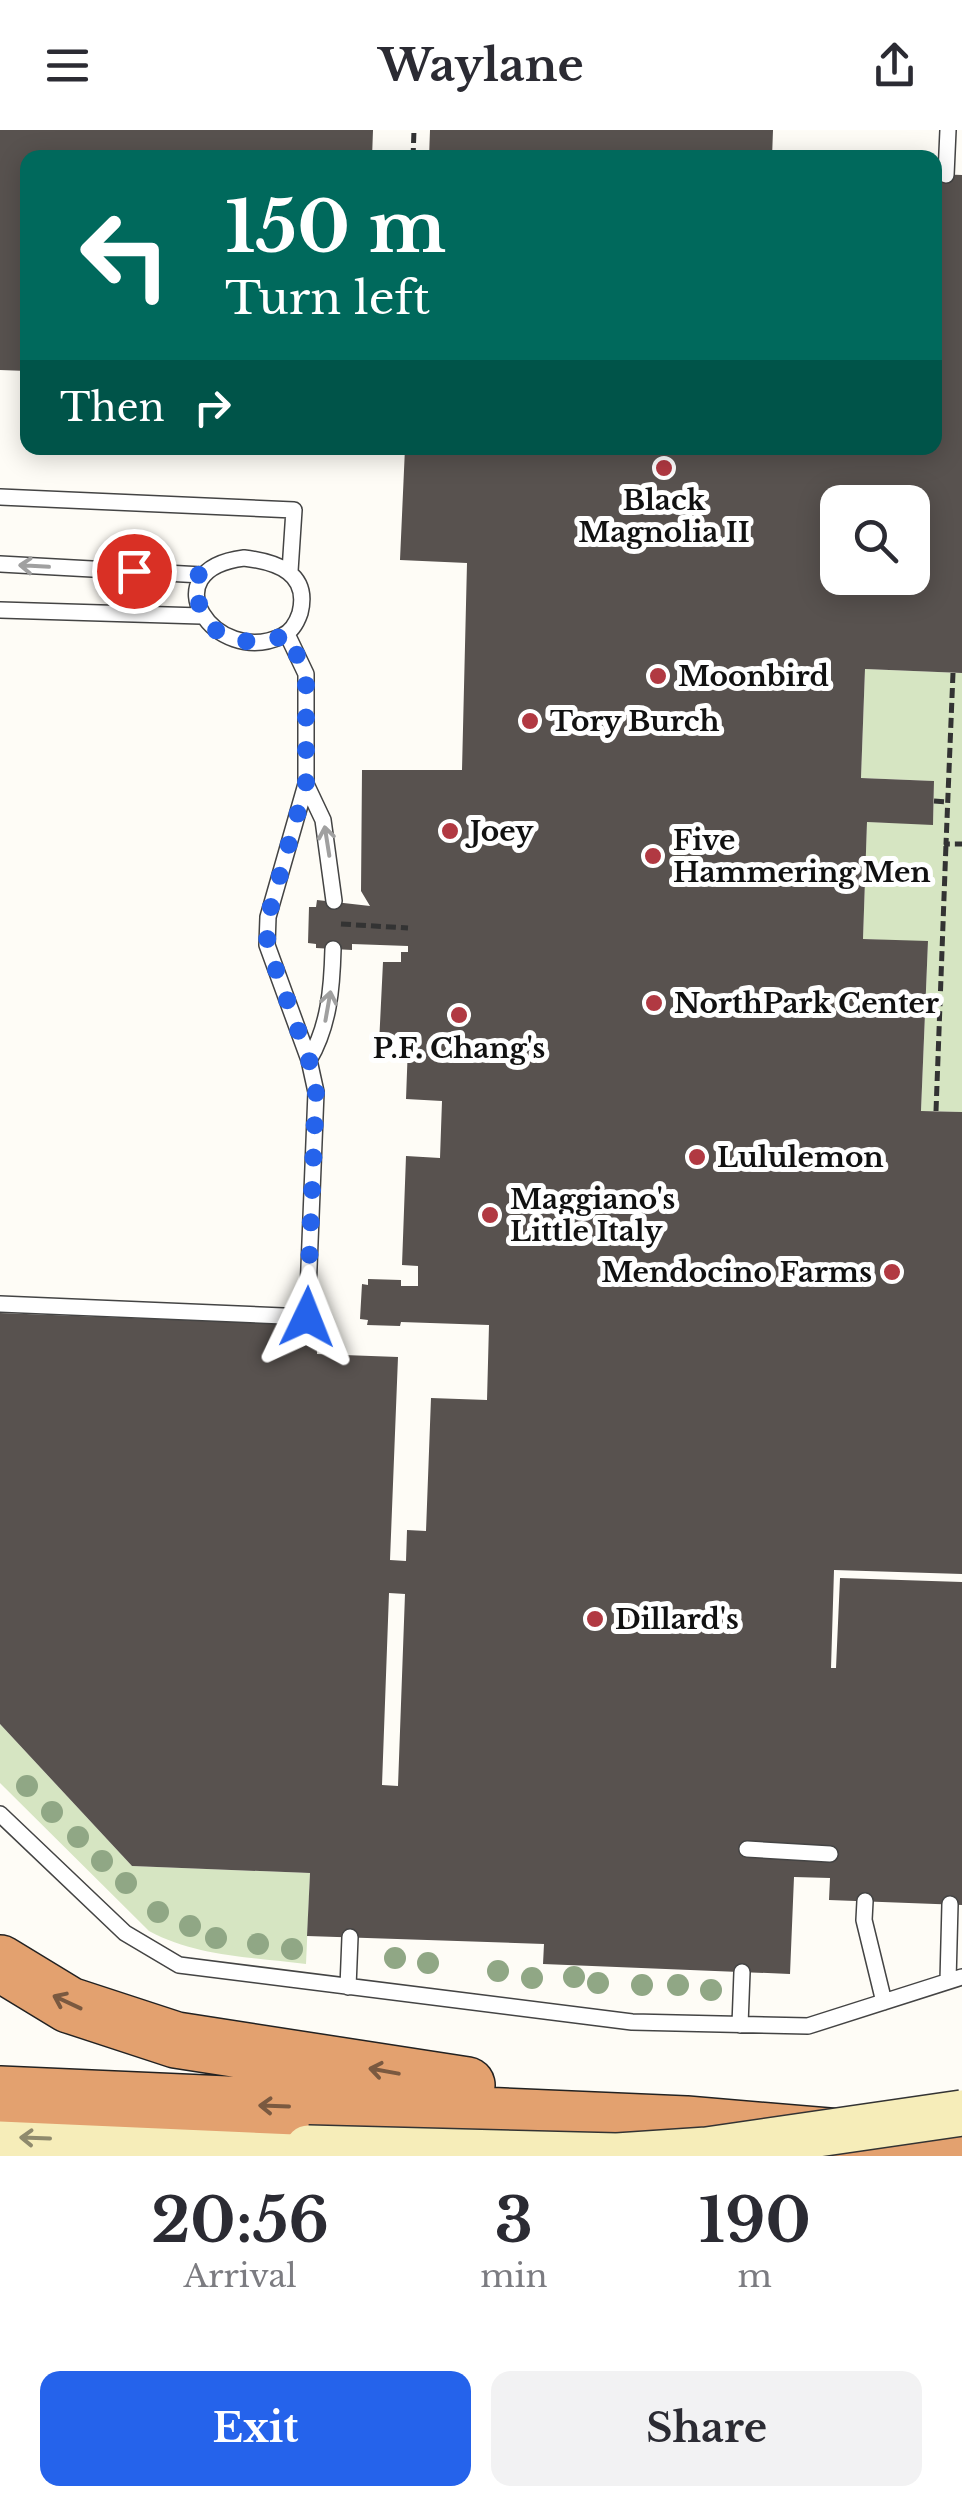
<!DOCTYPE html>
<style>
body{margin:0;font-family:"Libre Baskerville",serif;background:#f2f2f3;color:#2b2b33;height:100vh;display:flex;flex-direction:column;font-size:38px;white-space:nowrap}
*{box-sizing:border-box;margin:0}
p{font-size:32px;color:#7c7c81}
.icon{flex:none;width:55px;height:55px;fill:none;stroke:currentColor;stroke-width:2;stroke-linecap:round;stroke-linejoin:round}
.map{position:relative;height:2026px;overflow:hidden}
.panel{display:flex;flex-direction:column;background:#fff;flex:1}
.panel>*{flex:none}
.banner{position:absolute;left:20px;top:20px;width:922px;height:305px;border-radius:20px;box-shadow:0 5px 25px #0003;background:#00695c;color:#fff;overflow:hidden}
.buttons{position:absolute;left:820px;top:355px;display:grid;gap:20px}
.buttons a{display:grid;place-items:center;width:110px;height:110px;border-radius:20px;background:#fff;box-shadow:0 5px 25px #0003;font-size:50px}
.pin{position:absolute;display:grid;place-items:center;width:85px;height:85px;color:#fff;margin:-42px;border:5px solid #fff;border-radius:50%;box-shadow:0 2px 10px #0007}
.me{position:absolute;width:110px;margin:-55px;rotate:2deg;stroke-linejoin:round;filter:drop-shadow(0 0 8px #0008)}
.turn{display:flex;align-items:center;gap:35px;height:210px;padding:0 40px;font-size:45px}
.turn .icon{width:130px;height:130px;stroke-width:2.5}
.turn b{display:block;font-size:70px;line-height:85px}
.then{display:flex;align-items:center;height:95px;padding:0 40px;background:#0003;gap:20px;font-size:38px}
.eta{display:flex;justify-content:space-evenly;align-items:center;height:170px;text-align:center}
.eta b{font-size:60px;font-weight:800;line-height:70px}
.cta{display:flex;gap:20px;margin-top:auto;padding:20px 40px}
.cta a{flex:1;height:115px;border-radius:20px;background:#2563eb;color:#fff;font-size:40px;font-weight:800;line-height:115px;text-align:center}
.cta a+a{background:#f2f2f3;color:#2b2b33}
header{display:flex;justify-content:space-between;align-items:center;height:130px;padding:0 40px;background:#fff;font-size:45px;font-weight:800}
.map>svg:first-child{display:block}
.green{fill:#d6e5c2}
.building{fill:#58524f;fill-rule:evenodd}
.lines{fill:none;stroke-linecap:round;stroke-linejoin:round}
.service-casing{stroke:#444;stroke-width:18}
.secondary-casing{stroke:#333;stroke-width:48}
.motorway-casing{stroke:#222;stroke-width:58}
.path{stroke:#333;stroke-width:5;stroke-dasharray:10 5;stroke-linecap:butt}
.service{stroke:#fff;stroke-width:15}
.secondary{stroke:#f6edb9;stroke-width:45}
.motorway{stroke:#e3a16f;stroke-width:55}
.secondary-bridge-casing{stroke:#333;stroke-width:48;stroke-linecap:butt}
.secondary-bridge{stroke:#f6edb9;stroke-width:45}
.tree{fill:#90a785}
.oneway{stroke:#a0a0a0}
.oneway2{stroke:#7a5940}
.oneway3{stroke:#8f8a6d}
.route{stroke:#2563eb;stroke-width:18;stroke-dasharray:0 32.4}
.poi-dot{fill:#b13942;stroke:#fff;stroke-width:4}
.labels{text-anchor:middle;stroke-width:10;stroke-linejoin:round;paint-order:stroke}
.poi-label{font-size:28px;font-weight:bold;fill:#111;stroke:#fff;text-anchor:start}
</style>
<header><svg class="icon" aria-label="menu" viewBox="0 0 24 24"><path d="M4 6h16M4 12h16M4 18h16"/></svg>Waylane<svg class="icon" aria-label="share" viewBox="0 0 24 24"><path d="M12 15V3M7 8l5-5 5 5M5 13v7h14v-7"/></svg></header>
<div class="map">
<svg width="962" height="2026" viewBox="0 0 962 2026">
<rect width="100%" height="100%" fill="#fefcf6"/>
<path class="green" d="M865,539L962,543V982L921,981L928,812L863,809L867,692L933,694L934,651L861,648Z
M0,1594L132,1736L310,1743L306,1834C253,1827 197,1827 149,1801L0,1653Z"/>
<path class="building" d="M0,0H373L372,28H28V241L0,240Z
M430,0H773L772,28H429Z
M935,44L962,45V543L865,539L861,648L934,651L933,695L867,692L863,809L928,811L921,981L962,982V1444L834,1440L831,1538H836L840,1448L962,1452V1775L829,1770L830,1748L794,1747L790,1844L543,1834L544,1814L307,1806L310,1743L132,1736L0,1594V1183L318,1195L317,1224L398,1227L390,1430L406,1431L407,1400L426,1401L431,1268L487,1270L489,1195L401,1192L400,1196L367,1195L368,1190L360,1189L362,1154L368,1155V1149L401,1150V1156H418V1136L402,1135L406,1026L440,1028L442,971L406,969L408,915L379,914L383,832H401V822H408V816L352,814V820L316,818V814L308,813L309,777H316L317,770L370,776L361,761L362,640H462L467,433L400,430L405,318H935ZM838,372H912V448H838ZM389,1463L405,1464L398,1656L382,1655Z"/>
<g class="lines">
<g class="service-casing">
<path id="service" d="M946,45L948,0
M0,367L294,380L290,441
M244,428C277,432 310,443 300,483C297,492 291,502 282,506C215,538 149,440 244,428Z
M0,434L202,445
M0,480L201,486
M306,654L323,690L334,771
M309,930C329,896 332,858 333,819
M0,1174L307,1187L316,962L309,930L267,815L268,787L306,654V544L287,504
M0,1684L125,1803L179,1835L632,1892L808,1896L962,1847
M747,1719L830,1724
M865,1771L864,1790L884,1872
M948,1851L950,1774
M348,1857L350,1807
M740,1895L742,1842"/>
</g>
<g class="secondary-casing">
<path id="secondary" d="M0,2006L308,2018"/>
</g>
<g class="motorway-casing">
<path id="motorway" d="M0,1833L69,1875L176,1910L467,1955
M0,1964L686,1994L962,2017"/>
</g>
<path class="path" d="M413,28L414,0
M953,543L946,714H962
M934,671L948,672
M341,794L408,798
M936,981L946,714"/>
<use href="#service" class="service"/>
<use href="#secondary" class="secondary"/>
<use href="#motorway" class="motorway"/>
<g class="secondary-bridge-casing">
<path id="secondary-bridge" d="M308,2018L617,2026L707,2020L962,1983"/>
</g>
<use href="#secondary-bridge" class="secondary-bridge"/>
</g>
<g class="tree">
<circle cx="27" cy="1656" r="11"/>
<circle cx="52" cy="1682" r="11"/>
<circle cx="78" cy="1707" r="11"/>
<circle cx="102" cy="1731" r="11"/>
<circle cx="126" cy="1753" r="11"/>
<circle cx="158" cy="1782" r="11"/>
<circle cx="190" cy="1796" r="11"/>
<circle cx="216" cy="1808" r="11"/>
<circle cx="258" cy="1814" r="11"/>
<circle cx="292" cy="1819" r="11"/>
<circle cx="395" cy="1828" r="11"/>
<circle cx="428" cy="1833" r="11"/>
<circle cx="498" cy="1841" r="11"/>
<circle cx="574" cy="1847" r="11"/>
<circle cx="532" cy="1848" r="11"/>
<circle cx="598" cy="1853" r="11"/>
<circle cx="642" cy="1855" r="11"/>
<circle cx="678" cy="1855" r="11"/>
<circle cx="711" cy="1860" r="11"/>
</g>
<defs><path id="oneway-shaft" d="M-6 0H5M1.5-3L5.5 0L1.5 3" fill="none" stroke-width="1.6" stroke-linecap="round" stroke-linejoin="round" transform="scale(2.5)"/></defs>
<g class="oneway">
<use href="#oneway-shaft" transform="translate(34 436) rotate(-177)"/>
<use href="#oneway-shaft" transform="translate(327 711) rotate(-99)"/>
<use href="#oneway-shaft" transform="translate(328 876) rotate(-80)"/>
</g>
<g class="oneway2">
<use href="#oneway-shaft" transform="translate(67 1872) rotate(-155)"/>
<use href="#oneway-shaft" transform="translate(384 1941) rotate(-170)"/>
<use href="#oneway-shaft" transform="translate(274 1976) rotate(-178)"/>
</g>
<use class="oneway3" href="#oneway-shaft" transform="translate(35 2008) rotate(-178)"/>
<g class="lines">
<path class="route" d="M134,441L202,445C183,501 243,525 287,504L306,544V654L268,787L267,815L309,930L316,962L307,1187"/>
</g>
<g class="poi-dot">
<circle cx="664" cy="338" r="10"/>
<circle cx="658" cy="546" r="10"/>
<circle cx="530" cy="591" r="10"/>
<circle cx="450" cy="701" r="10"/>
<circle cx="653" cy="726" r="10"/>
<circle cx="654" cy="873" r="10"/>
<circle cx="459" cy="885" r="10"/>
<circle cx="697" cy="1027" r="10"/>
<circle cx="490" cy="1085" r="10"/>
<circle cx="892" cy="1142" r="10"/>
<circle cx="595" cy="1489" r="10"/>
</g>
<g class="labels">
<g class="poi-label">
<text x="664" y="380" text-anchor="middle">Black<tspan x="664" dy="32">Magnolia II</tspan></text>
<text x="678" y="556">Moonbird</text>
<text x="550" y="601">Tory Burch</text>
<text x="470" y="711">Joey</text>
<text x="673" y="720">Five<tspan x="673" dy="32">Hammering Men</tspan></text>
<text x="674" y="883">NorthPark Center</text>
<text x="459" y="928" text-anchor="middle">P.F. Chang's</text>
<text x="717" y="1037">Lululemon</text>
<text x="510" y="1079">Maggiano's<tspan x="510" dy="32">Little Italy</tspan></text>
<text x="872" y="1152" text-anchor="end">Mendocino Farms</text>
<text x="615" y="1499">Dillard's</text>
</g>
</g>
</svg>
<div class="buttons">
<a><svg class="icon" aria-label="search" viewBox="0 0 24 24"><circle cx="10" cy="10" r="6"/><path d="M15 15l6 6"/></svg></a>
</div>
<div class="pin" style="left:134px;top:441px;background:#d93025"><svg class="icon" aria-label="arrive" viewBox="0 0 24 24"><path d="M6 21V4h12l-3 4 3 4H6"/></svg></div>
<svg class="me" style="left:307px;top:1187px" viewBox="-20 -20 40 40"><path d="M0-17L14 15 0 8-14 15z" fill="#2563eb" stroke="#fff" stroke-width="4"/></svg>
<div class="banner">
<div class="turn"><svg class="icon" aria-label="left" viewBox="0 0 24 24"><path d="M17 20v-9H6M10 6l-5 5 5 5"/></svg><div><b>150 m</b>Turn left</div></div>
<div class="then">Then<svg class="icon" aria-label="right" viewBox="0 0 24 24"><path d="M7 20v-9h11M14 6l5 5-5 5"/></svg></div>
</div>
</div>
<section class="panel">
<div class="eta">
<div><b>20:56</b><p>Arrival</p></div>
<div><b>3</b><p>min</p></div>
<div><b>190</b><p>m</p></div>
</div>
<div class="cta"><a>Exit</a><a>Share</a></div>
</section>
